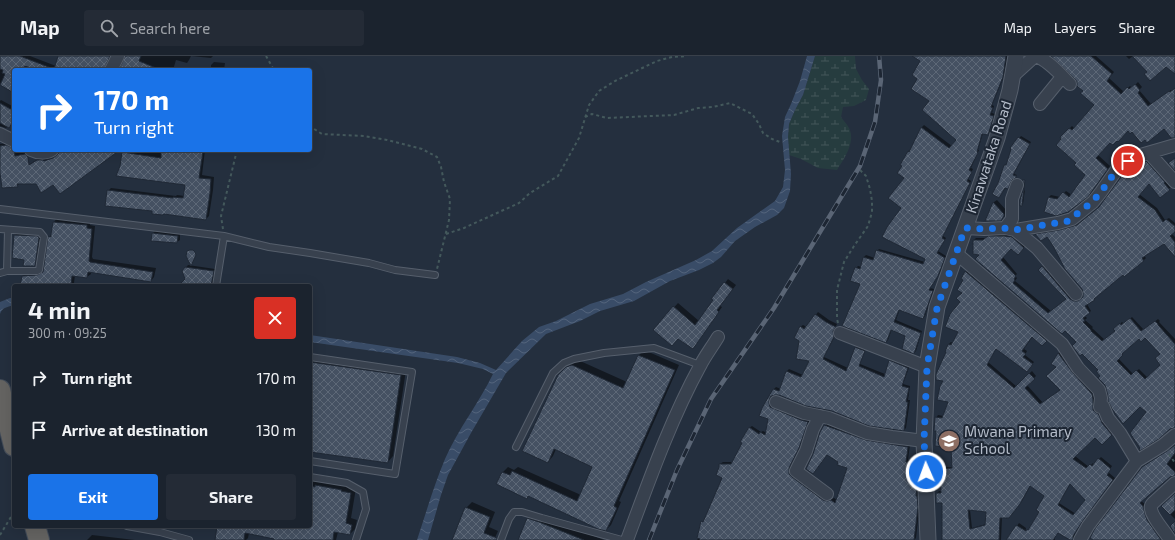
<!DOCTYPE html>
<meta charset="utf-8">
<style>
body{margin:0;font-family:"Exo 2",sans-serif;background:#242b36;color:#f1f3f6;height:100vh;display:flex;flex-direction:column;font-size:15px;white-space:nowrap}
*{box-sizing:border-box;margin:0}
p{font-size:13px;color:#a0a4aa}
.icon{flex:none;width:22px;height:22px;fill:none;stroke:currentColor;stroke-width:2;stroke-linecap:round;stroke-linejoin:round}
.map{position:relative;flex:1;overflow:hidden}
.panel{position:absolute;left:12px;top:228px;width:300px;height:244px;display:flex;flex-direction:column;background:#1b232e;border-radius:4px;box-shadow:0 4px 16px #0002,0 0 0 1px #39404a}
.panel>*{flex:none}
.top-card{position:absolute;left:12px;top:12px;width:300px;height:84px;border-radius:4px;box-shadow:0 4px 16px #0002,0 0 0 1px #39404a;background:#1a73e8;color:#fff;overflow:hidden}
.pin{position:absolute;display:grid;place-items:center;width:34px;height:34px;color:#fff;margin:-17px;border:2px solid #fff;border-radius:50%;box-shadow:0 1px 4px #0007}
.me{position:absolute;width:44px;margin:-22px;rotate:358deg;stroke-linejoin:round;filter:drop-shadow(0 0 3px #0008)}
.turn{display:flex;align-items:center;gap:14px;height:84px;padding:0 16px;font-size:18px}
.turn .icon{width:52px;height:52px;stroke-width:2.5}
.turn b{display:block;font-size:28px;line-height:34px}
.round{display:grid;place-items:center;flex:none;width:42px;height:42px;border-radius:4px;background:#242b36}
.headline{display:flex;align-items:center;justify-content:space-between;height:68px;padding:0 16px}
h1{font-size:24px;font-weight:700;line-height:30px}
.cta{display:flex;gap:8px;margin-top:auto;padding:8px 16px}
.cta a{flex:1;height:46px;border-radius:4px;background:#1a73e8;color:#fff;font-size:16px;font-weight:700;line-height:46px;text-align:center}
.cta a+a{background:#242b36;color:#f1f3f6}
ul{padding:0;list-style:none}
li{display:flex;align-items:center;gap:12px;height:52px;padding:0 16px}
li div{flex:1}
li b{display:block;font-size:15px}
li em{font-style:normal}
header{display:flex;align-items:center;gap:24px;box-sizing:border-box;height:56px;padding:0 20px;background:#1b232e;border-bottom:1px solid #39404a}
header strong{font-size:19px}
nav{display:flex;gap:22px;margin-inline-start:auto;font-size:14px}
.search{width:280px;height:36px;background:#242b36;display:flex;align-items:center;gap:10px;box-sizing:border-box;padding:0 14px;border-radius:4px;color:#a0a4aa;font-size:15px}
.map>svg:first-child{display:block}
.wetland{fill:url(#wetland-marsh)}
.water{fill:url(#water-waves)}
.shadow{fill:#0007;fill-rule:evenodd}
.building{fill:url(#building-cross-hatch);stroke:#1f2835;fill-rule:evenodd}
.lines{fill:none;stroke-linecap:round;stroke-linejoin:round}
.service-casing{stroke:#565f6c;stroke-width:8}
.minor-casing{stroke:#565f6c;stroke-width:14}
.tertiary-casing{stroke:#565f6c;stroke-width:17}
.trunk-casing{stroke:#434c59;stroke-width:22}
.path{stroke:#44595c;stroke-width:2;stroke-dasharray:3 3;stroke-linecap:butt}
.service{stroke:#38414e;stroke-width:6}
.minor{stroke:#38414e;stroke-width:12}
.tertiary{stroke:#38414e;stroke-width:15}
.trunk{stroke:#656462;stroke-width:20}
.rail-casing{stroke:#5a6575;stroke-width:4.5}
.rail{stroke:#1d2633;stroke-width:3;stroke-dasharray:9;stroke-linecap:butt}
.route{stroke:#1a73e8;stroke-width:7;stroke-dasharray:0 12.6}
.labels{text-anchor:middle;stroke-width:4;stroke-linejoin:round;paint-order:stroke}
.street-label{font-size:15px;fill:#b4bcc9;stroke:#1d2633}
.poi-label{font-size:15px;fill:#b4bcc9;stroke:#1d2633;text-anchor:start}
</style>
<header>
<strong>Map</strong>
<div class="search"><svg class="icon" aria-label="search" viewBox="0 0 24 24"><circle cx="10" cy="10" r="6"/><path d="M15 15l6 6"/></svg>Search here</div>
<nav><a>Map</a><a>Layers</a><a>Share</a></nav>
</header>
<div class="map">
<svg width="1175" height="484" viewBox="0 0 1175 484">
<defs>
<pattern id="wetland-marsh" width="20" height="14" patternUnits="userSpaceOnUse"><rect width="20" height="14" fill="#263c3f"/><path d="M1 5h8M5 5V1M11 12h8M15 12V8" fill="none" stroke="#435659"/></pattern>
<pattern id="water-waves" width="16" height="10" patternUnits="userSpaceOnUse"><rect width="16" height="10" fill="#394c67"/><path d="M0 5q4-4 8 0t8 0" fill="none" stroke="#53647b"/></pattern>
<pattern id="building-cross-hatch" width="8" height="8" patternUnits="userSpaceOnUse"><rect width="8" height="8" fill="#455162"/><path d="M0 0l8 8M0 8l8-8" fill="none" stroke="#5d6877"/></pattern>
</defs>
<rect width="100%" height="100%" fill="#242f3e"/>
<path class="wetland" d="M815,0H855L856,13L862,24L869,33L866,44L854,50L843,51L841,61C843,64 847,68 849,72C856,86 844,103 837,114L818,112L801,103L789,99L788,81L789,68L795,54L803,39Z"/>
<path class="water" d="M807,0H815L803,39L795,54L789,68L788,81L791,118L790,135L784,152L777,159L755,171L735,185L721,201L713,207L699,214L670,225L634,245L600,255L580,265L546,278L506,317L471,377L448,419L441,439L428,484H417C426,457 434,429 445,403C458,373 479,347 493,318L483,313L458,307L310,286V279L457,301L480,307L496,314L522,285L539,271L556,265L590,248L623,238L646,226L696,204L712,195L737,172L775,145L783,131L785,114L782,80L785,61L791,48L800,25Z
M10,242H14V249C8,251 2,251 0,258V246Z"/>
<path class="shadow" d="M0,0H30L56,10L59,0H111L106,10L107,14H14V32L12,34L0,28Z
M127,0H191L189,4L187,7L176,4L173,14H120Z
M191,0H213L211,2Z
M922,0H1007L1005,18L992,49L994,50L992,57L995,58L990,76L988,78L983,77L978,94H979L971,112L973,113L968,123L971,125L943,180L946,182L938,195L946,200L940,217L930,232L934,233L925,260L923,262L900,253L896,264L922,275L916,295L914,297L907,279L892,273L888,284L886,286L856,212L858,210L862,211L864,201L866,199L875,202L877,195L879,193L925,206L926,202L903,152L905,121L903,110L901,108L908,95L911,94L922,71L924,69L952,90L957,84L931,45L919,22Z
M1052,0H1096L1114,16L1109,22L1124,36L1130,30L1132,32L1138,26L1142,31L1139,34L1151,48L1171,34L1173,35L1175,33V81L1164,72L1128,74L1110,85L1098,99L1110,110L1090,137L1068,155L1049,141L1051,139L1060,141L1066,135L1072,139L1087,119L1077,107L1061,81L1072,70L1074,72L1096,49L1078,25Z
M1126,0H1175V17L1166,10L1148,16L1133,0L1129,3Z
M214,6L225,7L224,14H211V9Z
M1,44L14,51V64L9,71L8,70L6,72L0,70V45Z
M1021,80L1031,86L1014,118L1017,119L1013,122L999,141V127L1005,109L1007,108L1011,92Z
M9,87L14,88V94H28L30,97L22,113L41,101H52L59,98L60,94H118L54,127H20L17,130L0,116V88Z
M123,94H205L202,119L214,121L213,134L209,160L206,163L154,154L108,135L111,132L176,140L177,139L185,140L186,128L121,110Z
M1149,104L1171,131L1160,140L1149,127L1139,138L1157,152L1165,164L1169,162L1175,167V175L1172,178L1175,181V200L1164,186L1144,200L1146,202L1144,204L1124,219L1123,217L1087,248L1091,255L1085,260L1087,262L1085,264L1093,271L1092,272L1105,284L1116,274L1115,273L1122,266L1124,268L1132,261L1144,274L1158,263L1160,265L1159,266L1175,283V371H1173L1158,382L1147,356L1140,350L1106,329L1099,321L1101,319L1099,314L1077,286L981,198L974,184L976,182H986L991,179L1007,178L1014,179L1026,189L1018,198L1011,192L1003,201L1017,218L1015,220L1017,222L1015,225L1051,255L1067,242L1040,214L1045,209L1076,243L1081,244L1084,241L1083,233L1066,211L1047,180L1037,178L1038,177L1062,173L1080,167L1100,150L1135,109ZM1145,280L1161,298V309L1148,322L1139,313L1133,318L1118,302L1124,296L1123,295L1139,282Z
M1025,133L1023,148L1022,149L1020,144Z
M997,144L1007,155V157L1001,164H986L994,146Z
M57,162L90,166V169L95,170L92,201L93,203L156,212L154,221L151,225L91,216V218L87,221L75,219L74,227L71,230H21L23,220L26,216H42L44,215L49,181L52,178L54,166Z
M19,175L42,177L39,205L35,210L25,203L13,201L15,179Z
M155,175L180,177V184L177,186L153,177Z
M188,209L215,213L213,230H181L186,223L183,215Z
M968,214L1048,282L1042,288L1033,280L1024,293L1027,295L1025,299L1034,306L1029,312L996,293L988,306L1016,330L1032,315L1036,320L1027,329L1043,347L1061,333L1057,311L1052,308L1060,295L1094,336L1101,357L1114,376L1102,388L1095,380L1075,400L1089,411L1093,407L1094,408L1101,401L1112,410L1108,416L1115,422L1083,463L1075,478L1074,482L1075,484H1071L1053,473L1055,484H1037L1046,440L1031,429L1022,445L1011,459L1002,461L1001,484H943V446L937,437L939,435H942L941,413L943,411H953L952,391L936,362L938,359L944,360L949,345L944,324L949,288L951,286L953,287L959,275L964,224L966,216ZM1071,427L1086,444L1076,458L1059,447ZM970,454L987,455L986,468L972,472Z
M728,223L736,229L720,250L722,251L693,292L679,282L654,274L678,247L699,265L725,227Z
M818,256L829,264L837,268L835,272L836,278L824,301L848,312L856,291L858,289L866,292L860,308L885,318L890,305L892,302L910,309L903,328L910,330L908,344H910L906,372L904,374L779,338L772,339L771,345L810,363L801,389L791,409V416L825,442L829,444L834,442L837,444L849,411L828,398L814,399L821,376L827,367L910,389L908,404L918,405L917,424H919L918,438H919L920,448L916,482L914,484H697L698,483L702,466L704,464L723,421L720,408L723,406H733L749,372L752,370L761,376L763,375L767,377L770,363L763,352L774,333L776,331L781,333L786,316L789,313L803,319L811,304L800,284V271L803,269L807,271Z
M644,294L679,309L619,445L621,446L611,469L606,474L529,439L527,441L498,428L503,416L508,411L514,414L518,411L581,439L594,411L556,393L553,400L548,406L564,314L573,306L578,304L627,326L639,299Z
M310,300L406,314L393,400L388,406L310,395Z
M1175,390V419L1169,421L1141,445L1145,448L1147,457L1164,484H1094Z
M310,424L346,429V430L356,432L351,462L357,464L355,473L350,478L338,476L336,484H278L276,482L249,477L248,482L246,484H222L217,472L207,470H310Z
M1175,438V463L1162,450Z
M472,446L495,456L489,471L498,475L494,484H453L466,452Z
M533,457L545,461L604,484H519L527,463Z
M1019,467L1026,472L1024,484H1007Z
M92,479L135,484H87Z"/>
<path class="building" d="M0,0H20L54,13L58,0H110L104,14H36L25,10L23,14H14V37L0,29L5,18L2,17L3,14L0,13Z
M125,0H141L139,5L161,14H119Z
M912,0H1006L1003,21L991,51L993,52L990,59L994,60L988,79L982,78L977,96L978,97L969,114L972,116L967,125L970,127L942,182L945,184L937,197L945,202L938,220L929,234L933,235L923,263L899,254L894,266L921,277L914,298L902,293L905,280L891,274L886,287L842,270L860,228L850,225L855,211L860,213L863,201L873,204L876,194L923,208L925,203L882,181L887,171L901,152L888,142L904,122L897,117L902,110L900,109L908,95L909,96L921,71L949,92L956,84L922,54L929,45L911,33L917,23L912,19L920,5Z
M1051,0H1091L1112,18L1107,25L1121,38L1127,31L1129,33L1135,28L1140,34L1138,37L1148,50L1169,35L1170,36L1175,32V82H1171L1164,73L1147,87L1145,84L1141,87L1132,76L1130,78L1128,75L1118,86L1117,85L1113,89L1110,87L1096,102L1108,113L1095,131L1088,141L1068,156L1056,160L1044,156L1048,141L1057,143L1063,136L1069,141L1085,119L1074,109L1076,107L1056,89L1061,83L1060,81L1069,72L1072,74L1094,49L1080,37L1083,35L1077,30V26L1075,23Z
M1132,0H1175V18L1166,11L1150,25L1144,18L1147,16Z
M0,47L14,55V64L9,72L0,67Z
M1018,81L1030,88L1013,119L1016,120V122L1012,124L1008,133L1005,132L999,142L992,138L998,127L1004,109H1006L1011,93L1010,92Z
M6,89L14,92L15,100L25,98L28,101L29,109L37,104H43L44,105L53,102L58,98L59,95L61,94H120L60,138L53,129L41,137L36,128H17L18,131L2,132L0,117V90Z
M161,94H194L203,96L199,122L211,123L210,137L206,164L164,158L163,159L152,158V155L105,150L107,134L173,142V141L183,142L185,129L116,120L120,110L122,96L161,102Z
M1175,102V115L1168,107Z
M1146,105L1165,126L1164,127L1170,134L1160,142L1149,128L1138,141L1155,154L1163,166L1166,163L1175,170V176L1170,180L1175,186V201L1164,188L1142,202L1144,205L1124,221L1123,219L1094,243L1095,244L1085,250L1090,257L1083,262L1085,265L1083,266L1091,274V275L1102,285L1115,275L1113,273L1120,267L1121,269L1130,262L1141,275L1155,265L1158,268V269L1175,288V372L1170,373L1159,383L1140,395L1139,393L1140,392L1130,377L1146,356L1140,351L1123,368L1112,353L1108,345V340L1105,329L1097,321L1098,322L1100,320L1096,315L1098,314L1082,298L1080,300L1072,290L1076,286L1065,275L1062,278L975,203L979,199L973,198V184H983L988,180H1004L1012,181L1024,192L1018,199L1011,193L1001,204L1016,220L1014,223L1015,224L1013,227L1048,257L1066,243L1038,214L1042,210L1070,243L1074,245H1078L1083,241V237L1082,233L1064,212V211L1053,190L1047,181L1041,185L1035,178L1059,174L1077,169L1099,151L1121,121L1132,111L1140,107ZM1145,282L1160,298L1155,302L1160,309L1145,323L1136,314L1131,319L1117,305L1123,299L1122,298L1139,283L1141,286Z
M1022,124H1025L1022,150H1020V144L1024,131V127Z
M993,146L1004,158V160L1001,165H985Z
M53,166L87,169V172L92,173L89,205L90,206L153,216L151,226L88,216L87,222L72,220L71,230H20L22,220L37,219L43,216L48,180L51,181V178Z
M152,177L178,180L177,187L151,185Z
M14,179L38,180L39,182L35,210H23L24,204L12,202Z
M190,194H193L195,196L196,199L191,210L186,200L187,195Z
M185,211L214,215L211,230H178L185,223L182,215Z
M965,215L1047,285L1042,290L1032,281L1022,295L1026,298L1023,301L1033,308L1027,316L996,293L987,309L1014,332L1029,317L1035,323L1025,332L1040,348L1060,334L1046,320L1056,311L1051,308L1058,297L1073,317L1092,338L1093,343V354L1099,359L1102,367L1112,379L1102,389L1095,382L1073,403L1086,412L1090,408L1092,410L1098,402L1111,413L1107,419L1113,424L1082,466L1073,480V484H1070L1058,477L1053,484H1006L1016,469L1026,475L1027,473L1028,474L1039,456L1036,454L1044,440L1030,430L1020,448L1009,462H1000L999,484H942V447H936V437H941L940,413L952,412L951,392L935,390L936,375H934L935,361L942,362L948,346L937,344L940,330L943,325L936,324V318L946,296H945L948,288L951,289L958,276L945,271L950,258L960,246L956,242L962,237L957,234L963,224L961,223ZM1070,428L1085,444L1073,459L1058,449ZM968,454L986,456L985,469L970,473Z
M724,226L733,233L717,254L719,256L693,293L678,283L672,290L653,274L673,250L695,269L713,244L711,243Z
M815,258L826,266L836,271L833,275L834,281L823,303L846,315L855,291L865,295L859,310L884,321L889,304L908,312L902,330L909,332L906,346H908L904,375L869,370L832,355L806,350L779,339H775L771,340L769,344V347L770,351L801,364L808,366L799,392L789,412V418L792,421L823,444L827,445L831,444L835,447L847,412L837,409L838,406L827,399L813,418L806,413L813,398L820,376L824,369L866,384L908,391L906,406L916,407V426H917L916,440H917L918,451L914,484H699L700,483L697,482L701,465L703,466L722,422L716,419L719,411V408H731L742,387L740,386L749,371L759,378L760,376L765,379L768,363L759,360L762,352L773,333L779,335L786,315L801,321L809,305L796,303L799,285L794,282L800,270L804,273Z
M638,299L675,314L614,450L617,452L606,475L598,473L528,440L527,443L496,428L502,416L510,419L512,415L577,445L592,411L554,393L548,407L522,395L558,319L566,311L572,309L623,332Z
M310,306L401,319L388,407L310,396Z
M1175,389V397L1167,408L1175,416V420L1170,421L1140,447L1143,450L1145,458L1147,464L1161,484H1093L1090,482L1094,474L1142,411L1167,395Z
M315,429L342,434L341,435L351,437L346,467L352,469L350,479L334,476L333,484H274V483L245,477L244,484H215L217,470H310V430L315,431Z
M1175,437V454L1170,459L1161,450Z
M465,451L490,461L484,477L497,482V484H452Z
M527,462L539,466L584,484H518Z
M1175,465V478L1170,470Z"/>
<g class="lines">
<g class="service-casing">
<path id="service" d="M0,153L224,180
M0,173L40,176L44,181L39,214L37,215H7L0,217
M7,215L8,174
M216,230L224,180L269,191L310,197L369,207L395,214L435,219
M310,301L412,316L395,418L310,405
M516,391L553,317L564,307L574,303L604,297L654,292L700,309
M310,421L347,427L363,436L366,453L356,484
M127,470L160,476L189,484
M501,484L509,463L514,456H522L542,462L622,484"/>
</g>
<g class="minor-casing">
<path id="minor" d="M1036,0C1048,4 1061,19 1070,28
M111,14L118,0
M1014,19L1035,0
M1040,48L1062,21
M0,78L14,85
M31,94C37,97 46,98 52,94
M1149,97L1175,126
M965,172L984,173L1005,172L1015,174L1037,192L1076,238
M1005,172L1012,163V143L1017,129
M1015,174L1058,167L1072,163L1093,146L1101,136L1118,112L1128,105L1137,100L1175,89
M956,197L1062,288L1078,312L1099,334L1101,342L1100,351L1103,350L1108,362L1120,377L1137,405
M840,277L927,311
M776,346L804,357L829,362L867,377L892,381L924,385
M820,360L813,373L806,395L796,415L827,438
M627,484C649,425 670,365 700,310C705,300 712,291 718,281
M1080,484L1088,470L1137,405L1163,389L1175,379
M1170,484C1165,475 1152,462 1151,453C1150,450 1151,449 1153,447L1175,427"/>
</g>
<g class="tertiary-casing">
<path id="tertiary" d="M928,484L924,385L927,311L937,251L997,82L1010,34L1016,0"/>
</g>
<g class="trunk-casing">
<path id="trunk" d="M0,334L14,390
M35,470L39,484"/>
</g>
<path class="path" d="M266,0L274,14
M585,61L592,58L607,62L674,59L698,52L713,51L730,47L752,58L759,68L763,77L772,83L780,86
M310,69L311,71L322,78L364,80L387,84L422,93L437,101L441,111L444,126L450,143L449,164L437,213
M223,173L221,160L237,94
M446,178L464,172L519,147L530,137L558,120L579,82L589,49L599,35L615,25L657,5L672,1L687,0
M838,267L837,263V234L844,206L854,190L868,170L872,156V145L870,133L866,120L860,114
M1169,398L1175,407
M0,479L14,456"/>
<use href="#service" class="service"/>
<use href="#minor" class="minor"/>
<use href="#tertiary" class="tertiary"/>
<use href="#trunk" class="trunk"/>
<g class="rail-casing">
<path id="rail" d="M649,484L677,414L711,343L774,252L860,110L875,66L881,24L879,0"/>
</g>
<use href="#rail" class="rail"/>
</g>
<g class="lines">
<path class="route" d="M926,416L924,385L927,311L937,252L965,172L984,173L1004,172L1015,174L1068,165L1092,146L1101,136L1118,112L1128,105"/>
</g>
<defs>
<g id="school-disc" transform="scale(1.15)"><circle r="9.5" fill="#8d6e63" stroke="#1d2633"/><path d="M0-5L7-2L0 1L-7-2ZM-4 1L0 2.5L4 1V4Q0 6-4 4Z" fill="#fff"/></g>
</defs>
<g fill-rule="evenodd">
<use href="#school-disc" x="949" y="385"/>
</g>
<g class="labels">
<g class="street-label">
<text transform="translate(989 101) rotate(-72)" y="5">Kinawataka Road</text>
</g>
<g class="poi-label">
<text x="964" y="381">Mwana Primary<tspan x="964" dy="17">School</tspan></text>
</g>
</g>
</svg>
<div class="pin" style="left:1128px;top:105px;background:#d93025"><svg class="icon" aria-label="arrive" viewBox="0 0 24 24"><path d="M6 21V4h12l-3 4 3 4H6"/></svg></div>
<svg class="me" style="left:926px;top:416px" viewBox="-20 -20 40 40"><circle r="17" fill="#1a73e8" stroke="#fff" stroke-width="3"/><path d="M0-11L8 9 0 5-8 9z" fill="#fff"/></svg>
<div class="top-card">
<div class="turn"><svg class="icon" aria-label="right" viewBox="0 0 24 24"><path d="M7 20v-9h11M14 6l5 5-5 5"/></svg><div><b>170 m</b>Turn right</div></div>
</div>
<section class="panel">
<div class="headline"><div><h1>4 min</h1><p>300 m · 09:25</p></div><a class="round" style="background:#d93025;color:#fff"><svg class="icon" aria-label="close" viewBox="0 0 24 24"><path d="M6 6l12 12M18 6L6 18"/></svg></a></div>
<ul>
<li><svg class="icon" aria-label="right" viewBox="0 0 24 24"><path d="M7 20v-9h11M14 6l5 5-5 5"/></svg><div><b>Turn right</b></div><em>170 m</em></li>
<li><svg class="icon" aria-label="arrive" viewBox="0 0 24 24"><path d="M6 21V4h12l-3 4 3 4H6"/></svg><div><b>Arrive at destination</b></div><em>130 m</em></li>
</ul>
<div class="cta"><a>Exit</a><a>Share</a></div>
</section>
</div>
